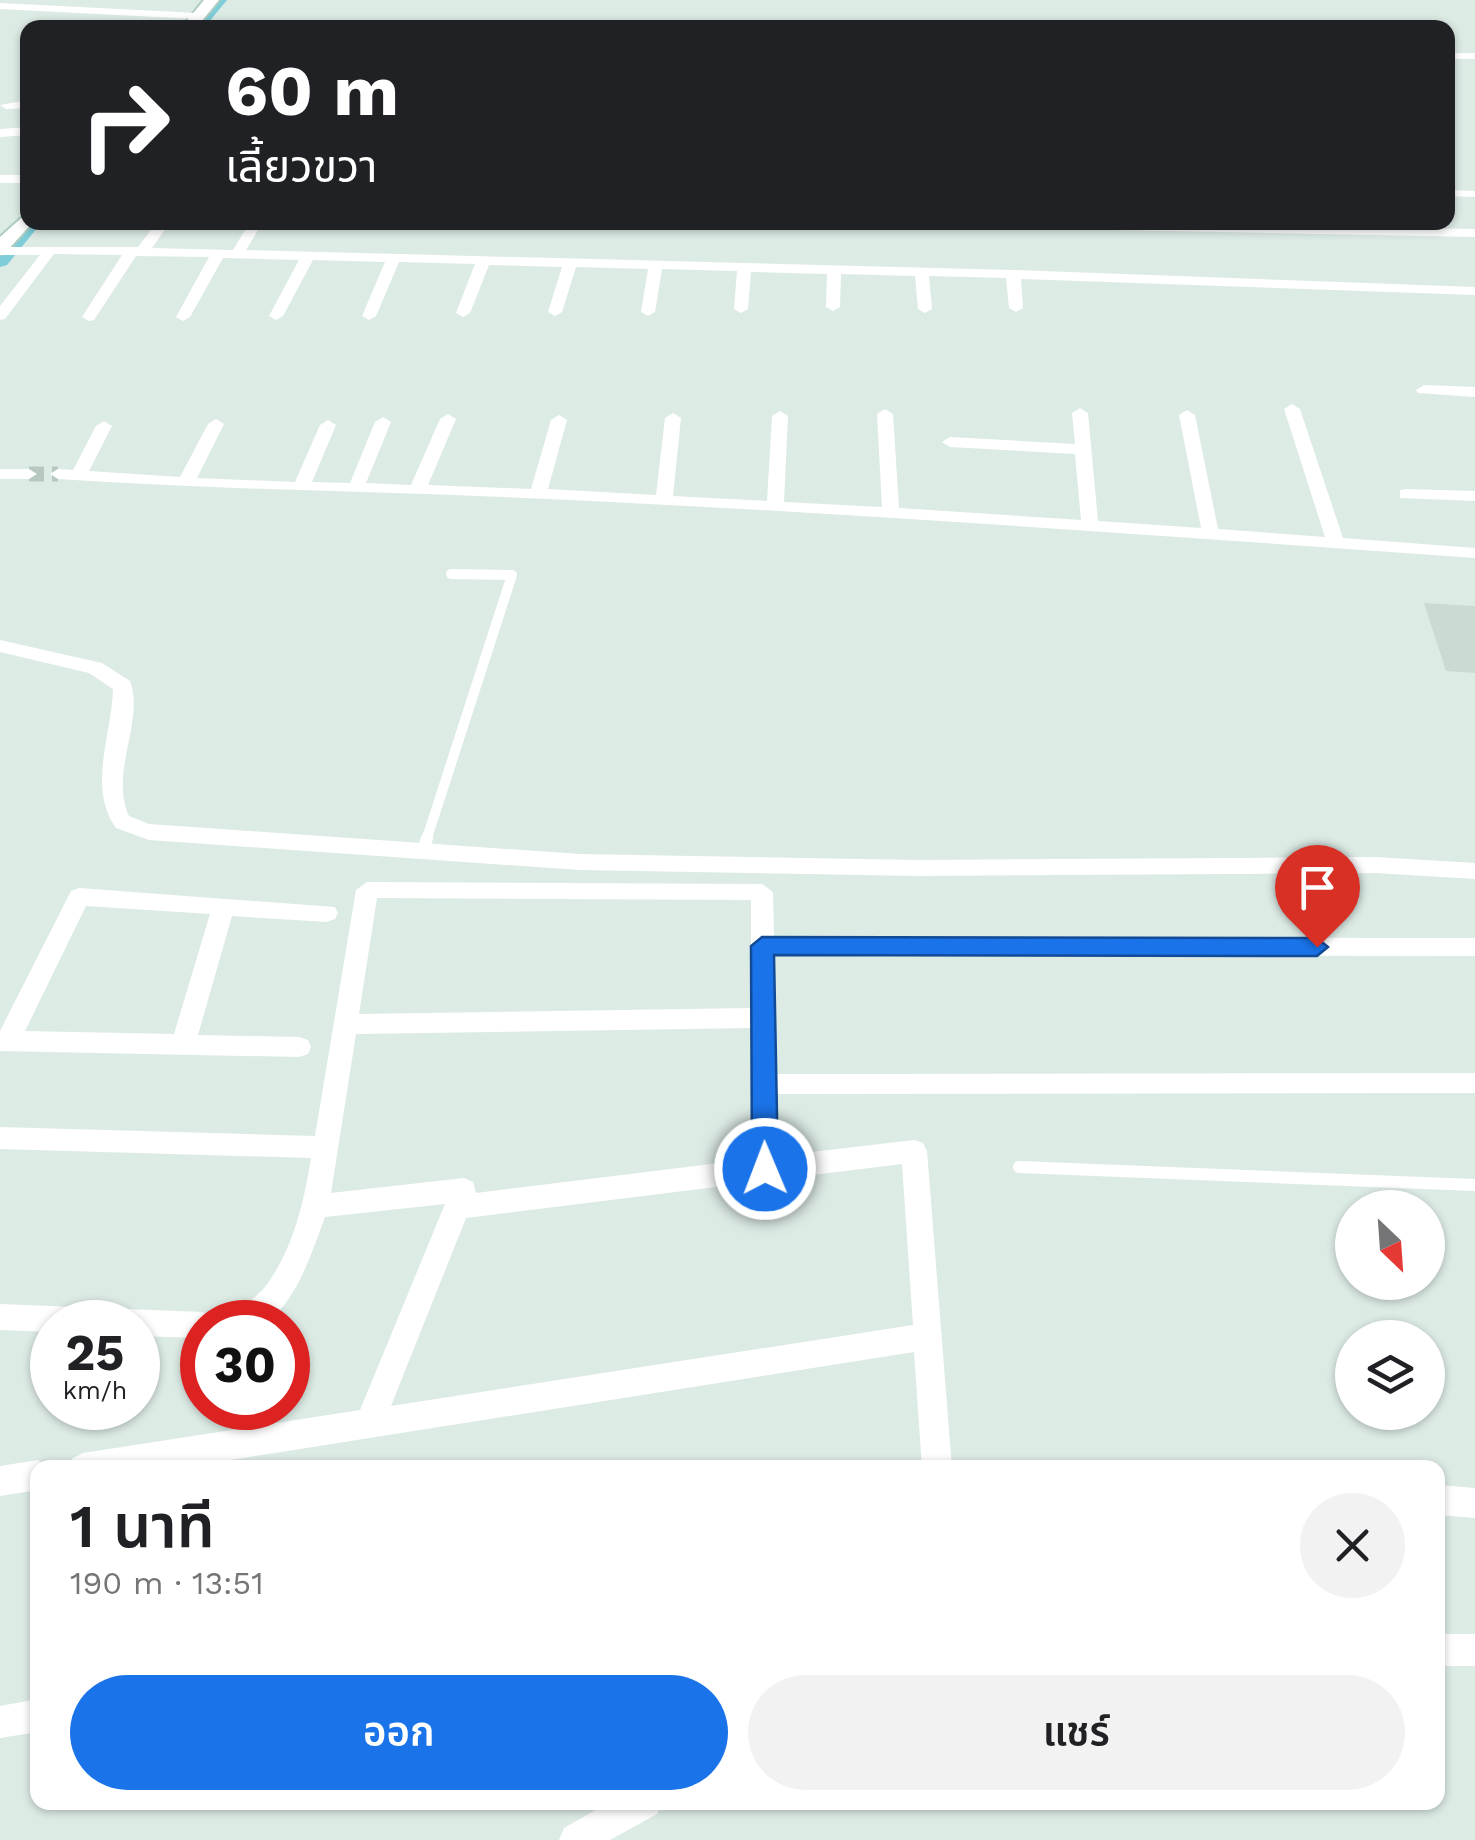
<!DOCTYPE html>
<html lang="th">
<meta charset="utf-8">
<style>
body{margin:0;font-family:"Work Sans","Noto Sans Thai",sans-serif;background:#f2f2f2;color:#202124;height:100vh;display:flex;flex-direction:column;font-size:38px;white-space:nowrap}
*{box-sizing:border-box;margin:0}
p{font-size:32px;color:#757577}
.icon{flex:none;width:55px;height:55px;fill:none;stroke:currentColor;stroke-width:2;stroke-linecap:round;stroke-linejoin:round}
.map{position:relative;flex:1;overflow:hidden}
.side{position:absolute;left:30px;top:1460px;width:1415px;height:350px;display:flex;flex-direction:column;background:#fff;border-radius:20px;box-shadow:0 2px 8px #0004}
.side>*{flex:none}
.banner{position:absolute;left:20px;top:20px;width:1435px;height:210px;border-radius:20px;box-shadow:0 2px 8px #0004;background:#202124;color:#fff;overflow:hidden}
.needle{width:65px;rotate:155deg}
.controls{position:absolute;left:1335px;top:1190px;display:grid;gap:20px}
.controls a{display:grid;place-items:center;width:110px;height:110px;border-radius:50%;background:#fff;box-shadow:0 2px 8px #0004;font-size:50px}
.speed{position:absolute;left:30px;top:1300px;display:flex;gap:20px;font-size:50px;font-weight:700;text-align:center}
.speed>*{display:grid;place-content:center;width:130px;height:130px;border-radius:50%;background:#fff;box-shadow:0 2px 8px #0004;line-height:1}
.speed small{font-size:25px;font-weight:400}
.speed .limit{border:15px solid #d22;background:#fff;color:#111}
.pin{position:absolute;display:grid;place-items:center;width:85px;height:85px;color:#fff;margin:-102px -42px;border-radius:50% 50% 50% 0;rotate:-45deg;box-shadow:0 0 10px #0007}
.pin .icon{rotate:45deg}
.me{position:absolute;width:110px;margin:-55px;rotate:359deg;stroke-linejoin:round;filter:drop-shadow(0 0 8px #0008)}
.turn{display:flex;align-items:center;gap:35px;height:210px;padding:0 40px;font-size:45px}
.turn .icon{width:130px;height:130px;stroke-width:2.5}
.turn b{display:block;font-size:70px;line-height:85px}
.round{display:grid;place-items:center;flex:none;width:105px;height:105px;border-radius:52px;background:#f2f2f2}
.head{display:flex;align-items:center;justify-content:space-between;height:170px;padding:0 40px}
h1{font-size:60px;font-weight:600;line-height:75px}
.action{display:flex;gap:20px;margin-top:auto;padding:20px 40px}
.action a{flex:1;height:115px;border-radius:60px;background:#1a73e8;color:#fff;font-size:40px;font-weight:600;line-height:115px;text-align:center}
.action a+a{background:#f2f2f2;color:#202124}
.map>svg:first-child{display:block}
.built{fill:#cbdbd3}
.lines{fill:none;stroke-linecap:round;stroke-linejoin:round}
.canal{fill:#7ecdd8;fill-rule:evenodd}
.street-tunnel{stroke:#b7c8c1;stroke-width:15;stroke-dasharray:15 8;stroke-linecap:butt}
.secondary-casing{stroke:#afccc1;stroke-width:4}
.lane-far2{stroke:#fff;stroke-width:6}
.lane-far1{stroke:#fff;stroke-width:10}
.lane{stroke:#fff;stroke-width:12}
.street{fill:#fff;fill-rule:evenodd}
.secondary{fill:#fff;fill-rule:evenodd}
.route{fill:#1a73e8;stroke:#114b97;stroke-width:2.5}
</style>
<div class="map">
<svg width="1475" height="1840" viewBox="0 0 1475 1840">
<rect width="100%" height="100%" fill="#ddebe5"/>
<path class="built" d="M1424,603L1475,606V673L1446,671Z"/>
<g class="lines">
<path class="canal" d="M212,0H227L204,28H189Z
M27,218L28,222H42L7,265L0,267V249Z"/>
<path class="street-tunnel" d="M29,474H58"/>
<g class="secondary-casing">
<path id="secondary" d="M204,0H219L196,28H181Z
M28,212V222H33L6,252L0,254V237Z"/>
</g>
<path class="lane-far2" d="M1448,193L1475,194"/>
<path class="lane-far1" d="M426,841L512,575L451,574"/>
<path class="lane" d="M423,851L427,838
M1019,1167L1475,1185"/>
<path class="street" d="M0,3L197,13L202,16L197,19L0,9Z
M1448,53H1475V59H1448Z
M28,100V108L6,109L0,105Z
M28,127V135L0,137V129Z
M0,175H28V183H0Z
M157,222H170L152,248L233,250L250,222H263L246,250L1013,270L1475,287V295L1021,279L1023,308L1016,312L1009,308L1006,278L929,276L932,309L925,313L918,309L915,276L841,274L840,307L833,311L826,307L827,274L751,272L748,309L741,313L734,309L737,271L662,269L655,312L648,316L641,312L648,269L576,267L562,312L555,316L548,312L562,267L489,265L470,313L463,317L456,313L475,264L399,262L376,316L369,320L362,316L385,262L313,260L283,316L276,320L269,316L299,260L223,258L190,317L183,321L176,317L209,257L136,256L94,320L89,321L82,317L122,255L54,254L5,319L0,320V306L40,255H0V247H138Z
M900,222L1475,229V237L906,226Z
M1424,385L1475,387V397L1418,393L1416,390Z
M1292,404L1300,409L1343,538L1475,548V558C1151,535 827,511 503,497C355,491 207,489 58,479L50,474L58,469L73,470L96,426L104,421L112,426L89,471L180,477L208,424L216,419L224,424L197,478L295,482L320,425L328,420L336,425L312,482L350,483L375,422L383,417L391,422L366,483L411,485L440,419L448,414L456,419L428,485L531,489L551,420L559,415L567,420L548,489L656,495L665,418L673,413L681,418L673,496L767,501L772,416L780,411L788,416L784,502L882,507L877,414L885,409L893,414L899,508L1081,520L1075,454L950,447L942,442L950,437L1075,444L1072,413L1080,408L1088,413L1098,521L1201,528L1179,415L1187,410L1195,415L1218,529L1325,537L1284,409Z
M0,469H29L37,474L29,479H0Z
M1406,489L1475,491V501L1400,498V490Z
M0,640L102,663L130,681C145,721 109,772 129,816L149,824L580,854L919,860L1375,857L1475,863V879L1375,873L919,876L580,870L149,840L116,828C87,788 112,734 113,689L89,673L0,652Z
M367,882L762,884L773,892L774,937L1475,938V956L774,955L776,1074L1475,1073V1093L777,1094L778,1156L914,1140L923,1143L927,1151L952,1468H922L914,1352L180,1468H68L73,1458L83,1453L360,1410L445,1204L325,1217C311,1255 299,1294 269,1322H232C238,1307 258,1298 268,1283C294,1246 304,1201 311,1158L0,1149V1127L315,1136L356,890ZM377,898L751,900V1008L359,1014ZM752,1028V1159L476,1193L473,1182L464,1178L331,1193L356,1034ZM902,1164L913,1325L391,1406L466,1218Z
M79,888L335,907L338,913L335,919L327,922L232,916L198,1035L299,1037L308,1040L311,1047L308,1054L299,1057L0,1051V1031L71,891ZM86,906L210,914L174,1034L25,1031Z
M0,1304L202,1312L212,1316L215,1322H202V1338L138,1336V1322H52V1332L0,1330Z
M38,1460L50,1468H38V1490L0,1496V1466Z
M1438,1485L1475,1488V1518L1438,1515Z
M1438,1634H1475V1666H1438Z
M38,1699V1732L0,1738V1706Z
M610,1802H662L657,1814L610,1840H559L564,1828Z"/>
<use href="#secondary" class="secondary"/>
</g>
<path class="route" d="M762,937L1317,938L1328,947L1317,956L774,955L778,1169L774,1177L765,1181L756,1177L752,1169L751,946Z"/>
</svg>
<div class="controls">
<a><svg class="needle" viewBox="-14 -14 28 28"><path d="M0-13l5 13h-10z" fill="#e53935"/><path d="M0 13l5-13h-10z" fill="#757577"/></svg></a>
<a><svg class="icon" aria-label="layers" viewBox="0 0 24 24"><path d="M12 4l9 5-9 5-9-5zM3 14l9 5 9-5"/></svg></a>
</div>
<div class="speed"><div>25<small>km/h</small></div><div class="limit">30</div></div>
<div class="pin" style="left:1317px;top:947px;background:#d93025"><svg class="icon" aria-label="arrive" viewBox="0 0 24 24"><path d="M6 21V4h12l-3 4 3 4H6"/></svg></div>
<svg class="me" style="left:765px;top:1169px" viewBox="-20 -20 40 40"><circle r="17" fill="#1a73e8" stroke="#fff" stroke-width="3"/><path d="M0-11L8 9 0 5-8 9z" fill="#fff"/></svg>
<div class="banner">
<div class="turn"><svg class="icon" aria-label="right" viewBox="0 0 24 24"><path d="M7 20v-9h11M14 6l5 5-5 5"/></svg><div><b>60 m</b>เลี้ยวขวา</div></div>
</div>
<section class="side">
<div class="head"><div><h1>1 นาที</h1><p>190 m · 13:51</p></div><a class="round"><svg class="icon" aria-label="close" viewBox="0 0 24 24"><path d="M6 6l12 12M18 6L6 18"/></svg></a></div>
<div class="action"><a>ออก</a><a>แชร์</a></div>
</section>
</div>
